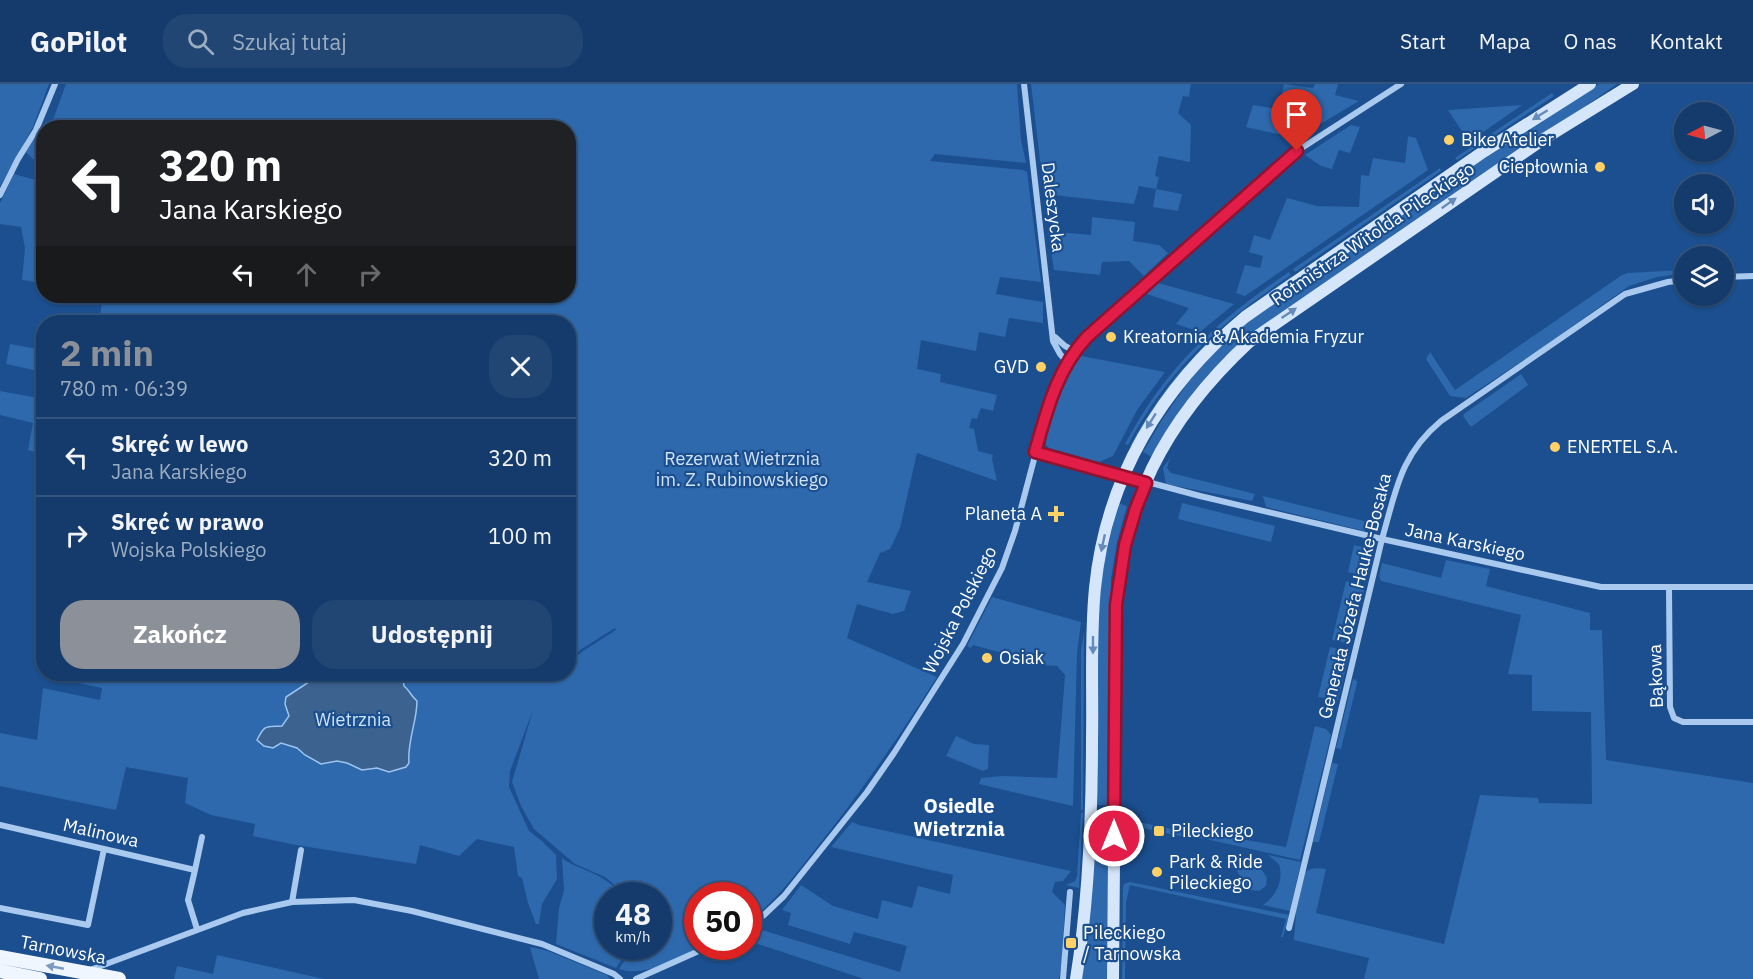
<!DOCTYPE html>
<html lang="pl">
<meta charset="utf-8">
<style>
body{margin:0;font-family:"IBM Plex Sans",sans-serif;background:#214673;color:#f1f3f6;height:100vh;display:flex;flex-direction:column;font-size:22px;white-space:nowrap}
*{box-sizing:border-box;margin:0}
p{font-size:20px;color:#9dadc1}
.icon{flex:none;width:33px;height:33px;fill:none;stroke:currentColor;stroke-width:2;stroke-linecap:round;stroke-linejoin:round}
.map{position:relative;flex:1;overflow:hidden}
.details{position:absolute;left:36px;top:231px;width:540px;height:366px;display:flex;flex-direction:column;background:#143b6b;border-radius:24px;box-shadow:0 2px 4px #0004,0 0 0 2px #33557e}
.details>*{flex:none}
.hud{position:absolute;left:36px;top:36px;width:540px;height:183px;border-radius:24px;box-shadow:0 2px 4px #0004,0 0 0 2px #33557e;background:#202124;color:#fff;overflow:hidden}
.needle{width:39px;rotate:264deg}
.tools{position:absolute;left:1674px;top:18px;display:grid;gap:12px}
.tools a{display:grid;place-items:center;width:60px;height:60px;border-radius:50%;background:#143b6b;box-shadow:0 2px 4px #0004,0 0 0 2px #33557e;font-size:30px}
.speed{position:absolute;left:594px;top:798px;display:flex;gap:12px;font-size:30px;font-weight:700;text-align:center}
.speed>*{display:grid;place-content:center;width:78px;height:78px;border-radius:50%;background:#143b6b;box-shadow:0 2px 4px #0004,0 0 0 2px #33557e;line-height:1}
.speed small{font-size:15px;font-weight:400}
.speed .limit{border:9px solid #d22;background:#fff;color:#111}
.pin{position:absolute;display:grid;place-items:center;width:51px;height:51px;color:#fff;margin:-62px -26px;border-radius:50% 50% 50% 0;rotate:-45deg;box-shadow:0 0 6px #0007}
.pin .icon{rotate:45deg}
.me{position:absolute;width:66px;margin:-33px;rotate:0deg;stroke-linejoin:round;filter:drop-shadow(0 0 4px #0008)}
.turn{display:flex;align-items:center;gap:21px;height:126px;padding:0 24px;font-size:27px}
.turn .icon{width:78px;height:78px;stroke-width:2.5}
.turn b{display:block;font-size:42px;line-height:51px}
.lanes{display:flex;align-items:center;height:57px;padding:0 24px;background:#0003;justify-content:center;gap:30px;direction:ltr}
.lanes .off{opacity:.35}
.round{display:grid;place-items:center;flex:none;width:63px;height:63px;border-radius:24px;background:#214673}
.summary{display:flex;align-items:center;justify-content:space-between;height:102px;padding:0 24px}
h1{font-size:36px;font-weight:700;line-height:45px;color:#8c9099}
.action{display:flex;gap:12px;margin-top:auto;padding:12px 24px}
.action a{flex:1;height:69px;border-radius:24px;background:#8c9099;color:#fff;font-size:24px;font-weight:700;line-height:69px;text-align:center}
.action a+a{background:#214673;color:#f1f3f6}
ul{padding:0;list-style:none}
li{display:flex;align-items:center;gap:18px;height:78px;padding:0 24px;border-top:2px solid #33557e}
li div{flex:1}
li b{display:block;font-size:22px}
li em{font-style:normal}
header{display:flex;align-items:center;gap:36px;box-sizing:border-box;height:84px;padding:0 30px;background:#143b6b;border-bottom:2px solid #33557e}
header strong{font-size:28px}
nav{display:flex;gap:33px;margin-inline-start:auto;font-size:21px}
.search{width:420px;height:54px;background:#214673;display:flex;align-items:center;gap:15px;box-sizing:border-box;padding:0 21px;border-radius:24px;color:#9dadc1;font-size:22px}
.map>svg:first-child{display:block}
.green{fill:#2e69ad}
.water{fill:#3c6290;stroke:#9cc4f0;stroke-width:1.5}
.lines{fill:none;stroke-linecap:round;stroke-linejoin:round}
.street{stroke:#a9c9ee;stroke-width:6}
.secondary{stroke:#d6e6fa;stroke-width:12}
.primary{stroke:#f0f6ff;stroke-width:14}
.oneway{fill:#668bba}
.oneway2{fill:#7b9ac1}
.route-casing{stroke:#92132f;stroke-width:15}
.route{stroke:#e11d48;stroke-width:10}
.poi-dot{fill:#ffd166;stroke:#1b4f8f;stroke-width:2}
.labels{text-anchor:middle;stroke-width:4.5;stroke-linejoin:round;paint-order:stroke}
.poi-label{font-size:18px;fill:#fff;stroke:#1b4f8f;text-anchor:start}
.street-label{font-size:18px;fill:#fff;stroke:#1b4f8f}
.park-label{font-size:18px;fill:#cfe3fa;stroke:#1b4f8f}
.neighbourhood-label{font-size:20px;font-weight:bold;fill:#fff;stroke:#1b4f8f}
</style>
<header>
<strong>GoPilot</strong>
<div class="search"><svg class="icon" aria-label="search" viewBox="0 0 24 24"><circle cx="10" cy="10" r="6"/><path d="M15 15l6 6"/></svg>Szukaj tutaj</div>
<nav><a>Start</a><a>Mapa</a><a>O nas</a><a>Kontakt</a></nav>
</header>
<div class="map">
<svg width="1753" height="895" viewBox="0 0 1753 895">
<rect width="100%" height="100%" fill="#1b4f8f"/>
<path class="green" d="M0,0H49L33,43L0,102Z
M66,0H1017L1021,56L1026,79L935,70L930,77L1023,86L1027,88L1041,198L1000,193L996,210L1043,218V239L1009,234L1005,253L979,248L976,267L921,256L917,285L941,290L940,298L997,311L993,327L981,324L977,335L972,334L969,344L974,345L978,367L993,371L992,375L997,397L917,369L900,444L890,465L880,469L867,498L911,507L904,527L893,530L857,520L847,554L937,593C899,653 859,711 814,767C794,792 775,818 749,837L748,812H698V862L700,863C676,874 647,894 619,885L633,863L658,862V812L627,811L605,793L575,780L534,745L521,722L512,698L533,626L510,687L509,703L529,747L542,757L556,771L557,795L542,820L539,840H536L528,819L522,794L518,792L514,763L477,755L459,772L420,761L416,780L296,761L253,752L255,740L211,731L185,719L188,694L126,683L116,726L0,702V649L37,656L43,604L100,616L102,604L45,592L46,590H321L287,613L330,590H568L569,579L583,567L616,546L615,544L580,566L569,576L568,238H99L103,212H568V44H44L43,77L33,75L26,68L41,44L51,39L53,36Z
M1031,0H1191L1189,13L1183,12L1178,29L1191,41L1190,78L1159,72L1155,92L1159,93L1156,105L1182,110L1178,127L1153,123L1156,105L1139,102L1134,120L1044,110Z
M1284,0L1313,4L1315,0H1338L1335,11L1359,17L1317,42L1300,55L1246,43L1253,21L1279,25Z
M1599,0H1617L1221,278L1183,322L1152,373L1143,368L1162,336L1193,291L1234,248L1529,43Z
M1552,9L1554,12L1457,76L1455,74Z
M1522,21L1469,58L1448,26Z
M1351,41L1360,43L1350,69L1339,66L1332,85L1321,82L1305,71Z
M1408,52L1416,54L1428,86L1245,212L1236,209L1245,181L1260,184L1263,172L1249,168L1254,151L1270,156L1287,114L1317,122L1359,123L1361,91L1369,92L1373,74L1405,79Z
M1440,84L1441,87L1295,188L1293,185Z
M14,90L43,98V199L22,196L25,164L21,143L0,140V119Z
M1092,133L1135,138L1133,157L1159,161L1168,169L1144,192L1129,177L1102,178L1100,191L1054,186L1048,147L1091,151Z
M1684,186L1683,189L1657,193L1629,202L1542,264L1466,314L1450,312L1426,275L1430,268L1455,306L1622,191L1628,189Z
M1289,188L1291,191C1220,239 1169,284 1128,361L1125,360C1166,282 1218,236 1289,188Z
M1292,192L1293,193C1267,213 1240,231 1215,252C1180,283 1155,323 1132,363L1130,362C1172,284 1220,241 1292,192Z
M1158,199L1234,220L1200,248L1176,240L1189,224L1147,210Z
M10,260L43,266V288L6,280Z
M1081,272L1165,288L1137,326L1113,372L1099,378L1049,364L1046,361C1048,330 1063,297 1081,272Z
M1521,290L1528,301L1471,343L1463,332L1465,329Z
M0,307L43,315V370L28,366L33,339L0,331Z
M1192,341L1170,374L1167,384L1171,389L1255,410L1252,417L1166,400L1163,384Z
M1387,393L1389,402L1380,437L1378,441L1364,447L1266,423L1263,412L1372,439Z
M1118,419L1127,422L1117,458L1111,495L1109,721H1097L1098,538L1102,487Z
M1182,419L1275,442L1271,458L1178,435Z
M1354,461L1371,465L1372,468L1366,492L1348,488Z
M1446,476L1490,485L1486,502L1590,529V546H1602L1606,676L1753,699V895H1364L1369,874L1294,856L1296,827L1305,788C1312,783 1318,784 1326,785L1316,829L1444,860L1480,711L1538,714L1539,719L1592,720L1591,628L1532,627V591L1508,590L1521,531L1381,497L1379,493L1382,479L1441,494Z
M1346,497L1363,503L1364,507L1351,560L1332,556Z
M992,513L1081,538L1077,569L1073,722L979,700L981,694L1003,692L1057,694L1065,591L1057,582L1007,579L1009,571L973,561L971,564L967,562Z
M1084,548L1083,726H1081V565Z
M1330,563L1345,567L1349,571L1338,616L1318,613Z
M1353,595L1357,597V599L1341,665L1336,664Z
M1315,642L1326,645L1331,651L1300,776L1206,755L1174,751L1129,741L1130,736L1194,750L1195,747L1286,763Z
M956,652L974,660L989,661L988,685L983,687L946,672Z
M1332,679L1338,680L1319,758H1313Z
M1081,729H1083L1079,804L1066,801L1075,797L1077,793Z
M852,738L859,741L1071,787L1063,797L1055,798L1052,808L1065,821L1062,877L1059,895H864L749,857L748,852L759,845L900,888L907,862L854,848L850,860L788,841L791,829L782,826L801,801L833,822L878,835L882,816L912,824L918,802L950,810L953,791L831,763Z
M1108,746V895H1081L1096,760L1100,752Z
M1268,771L1301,778L1290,827L1263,821C1276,812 1284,797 1279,780Z
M562,774C573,782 580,783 592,789C604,794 614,802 623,811L608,812V862L630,863L616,884L556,860L559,824L564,806Z
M1232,779L1262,786L1267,794L1266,802L1259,807L1249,806Z
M1130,798L1289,831L1283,853H1281L1286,835L1130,801L1126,818L1125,895H1122L1123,804L1124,800Z
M530,863L548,867L607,891L610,895H539Z
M217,871L324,895H174L177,882L213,890Z"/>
<path class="water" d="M321,590H402L404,602C410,607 411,612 417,617C417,638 407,657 409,679L406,683L389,688L377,684L362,686L347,679L337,677L321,680L305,671L297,664L281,659L273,664L264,662L257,656C265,640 266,643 282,642L289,632L285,620L286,613Z"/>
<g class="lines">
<path class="street" d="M1024,0L1053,257L1060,270L1068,279
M0,111L18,75L36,46L55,0
M1724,193L1753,192
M1055,253L1065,262L1075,267
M1035,368L1200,412L1382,455L1601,503H1753
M1669,504L1670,623L1674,634L1683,638H1753
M0,741L195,786L188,816L197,845
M195,786L202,753
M292,818L301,766
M0,824L88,841L104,765
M748,843L764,831L784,812L867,708L894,669L963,560L1002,484L1015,447L1049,319L1060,294L1075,267L1114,228L1297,67L1401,0
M1289,844L1382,455C1396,407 1400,371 1441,337L1625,210L1668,198L1684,196
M90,886L243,829L292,818L354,816L412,827L542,860L614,890L620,895
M636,895L710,862
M1063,895L1070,808"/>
<path class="secondary" d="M1076,895C1089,815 1092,736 1092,655C1093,605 1090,554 1095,504C1106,394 1161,303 1245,233L1480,70L1590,0
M1113,895L1116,538C1119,423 1165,336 1249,258L1539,58L1633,0"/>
<path class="primary" d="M0,873L119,895
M0,887L40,895"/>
</g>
<defs><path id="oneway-solid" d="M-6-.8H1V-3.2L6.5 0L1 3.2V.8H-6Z" transform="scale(1.5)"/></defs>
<g class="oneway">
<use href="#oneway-solid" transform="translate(1540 31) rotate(148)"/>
<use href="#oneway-solid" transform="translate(1449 119) rotate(-35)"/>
<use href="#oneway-solid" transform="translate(1289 229) rotate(-34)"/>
<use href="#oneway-solid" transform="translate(1151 337) rotate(122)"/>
<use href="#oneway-solid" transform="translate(1103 459) rotate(102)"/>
<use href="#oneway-solid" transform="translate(1093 561) rotate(90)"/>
</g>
<use class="oneway2" href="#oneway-solid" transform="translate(55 883) rotate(-169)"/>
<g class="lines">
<g class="route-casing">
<path id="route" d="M1114,752L1116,521L1125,461L1136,424L1146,399L1035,368C1047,326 1057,285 1087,253L1297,67"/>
</g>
<use href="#route" class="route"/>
</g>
<g class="poi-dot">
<circle cx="1449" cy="56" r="6"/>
<circle cx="1600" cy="83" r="6"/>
<circle cx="1111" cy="253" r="6"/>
<circle cx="1041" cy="283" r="6"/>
<circle cx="1555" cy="363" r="6"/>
<path d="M1053 421h6v6h6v6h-6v6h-6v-6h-6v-6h6z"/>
<circle cx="987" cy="574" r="6"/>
<rect x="1153" y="741" width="12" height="12" rx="3"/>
<circle cx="1157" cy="788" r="6"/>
<rect x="1065" y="853" width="12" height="12" rx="3"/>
</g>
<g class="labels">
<g class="poi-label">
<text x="1461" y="62">Bike Atelier</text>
<text x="1588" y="89" text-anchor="end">Ciepłownia</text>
<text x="1123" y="259">Kreatornia &amp; Akademia Fryzur</text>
<text x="1029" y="289" text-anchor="end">GVD</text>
<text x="1567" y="369">ENERTEL S.A.</text>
<text x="1042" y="436" text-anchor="end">Planeta A</text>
<text x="999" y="580">Osiak</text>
<text x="1171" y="753">Pileckiego</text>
<text x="1169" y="784">Park &amp; Ride<tspan x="1169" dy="21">Pileckiego</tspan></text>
<text x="1083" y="855">Pileckiego<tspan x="1083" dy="21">/ Tarnowska</tspan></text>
</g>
<g class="street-label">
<text transform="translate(1053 123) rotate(83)" y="6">Daleszycka</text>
<text transform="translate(1373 150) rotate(-34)" y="6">Rotmistrza Witolda Pileckiego</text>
<text transform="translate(1465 458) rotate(12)" y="6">Jana Karskiego</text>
<text transform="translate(1355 512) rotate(-76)" y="6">Generała Józefa Hauke-Bosaka</text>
<text transform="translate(960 526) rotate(-63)" y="6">Wojska Polskiego</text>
<text transform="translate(1656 592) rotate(-92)" y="6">Bąkowa</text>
<text transform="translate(101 749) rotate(13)" y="6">Malinowa</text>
<text transform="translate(63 866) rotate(11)" y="6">Tarnowska</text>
</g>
<g class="park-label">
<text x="742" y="381">Rezerwat Wietrznia<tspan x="742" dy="21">im. Z. Rubinowskiego</tspan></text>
<text x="353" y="642">Wietrznia</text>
</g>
<g class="neighbourhood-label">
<text x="959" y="729">Osiedle<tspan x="959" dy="23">Wietrznia</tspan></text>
</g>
</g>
</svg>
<div class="tools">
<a><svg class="needle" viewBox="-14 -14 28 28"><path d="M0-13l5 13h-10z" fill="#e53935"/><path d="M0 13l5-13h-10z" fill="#9dadc1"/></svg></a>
<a><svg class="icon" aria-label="sound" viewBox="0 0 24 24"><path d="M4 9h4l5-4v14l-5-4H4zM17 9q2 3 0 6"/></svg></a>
<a><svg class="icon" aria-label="layers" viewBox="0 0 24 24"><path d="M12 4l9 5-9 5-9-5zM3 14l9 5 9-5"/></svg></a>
</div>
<div class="speed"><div>48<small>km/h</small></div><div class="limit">50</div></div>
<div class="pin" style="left:1297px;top:67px;background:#d93025"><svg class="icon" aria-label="arrive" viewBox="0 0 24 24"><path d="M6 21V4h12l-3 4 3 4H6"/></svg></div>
<svg class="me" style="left:1114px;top:752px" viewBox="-20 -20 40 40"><circle r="17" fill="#e11d48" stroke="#fff" stroke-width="3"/><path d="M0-11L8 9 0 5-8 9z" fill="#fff"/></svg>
<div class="hud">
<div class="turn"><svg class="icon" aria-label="left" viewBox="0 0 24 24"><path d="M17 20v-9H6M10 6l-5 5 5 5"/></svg><div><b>320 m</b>Jana Karskiego</div></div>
<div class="lanes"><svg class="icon" aria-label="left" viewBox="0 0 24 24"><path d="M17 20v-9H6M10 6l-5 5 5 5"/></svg><svg class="icon off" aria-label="ahead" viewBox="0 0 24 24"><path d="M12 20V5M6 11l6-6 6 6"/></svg><svg class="icon off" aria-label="right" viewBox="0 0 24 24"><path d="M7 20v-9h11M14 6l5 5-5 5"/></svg></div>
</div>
<section class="details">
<div class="summary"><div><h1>2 min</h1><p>780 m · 06:39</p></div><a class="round"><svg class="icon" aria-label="close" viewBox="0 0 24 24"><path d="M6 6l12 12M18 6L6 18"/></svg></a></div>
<ul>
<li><svg class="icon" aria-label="left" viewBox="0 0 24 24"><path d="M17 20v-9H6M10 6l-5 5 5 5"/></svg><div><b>Skręć w lewo</b><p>Jana Karskiego</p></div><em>320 m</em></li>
<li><svg class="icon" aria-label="right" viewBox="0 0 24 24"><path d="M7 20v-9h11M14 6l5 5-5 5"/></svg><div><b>Skręć w prawo</b><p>Wojska Polskiego</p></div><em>100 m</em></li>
</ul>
<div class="action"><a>Zakończ</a><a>Udostępnij</a></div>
</section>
</div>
